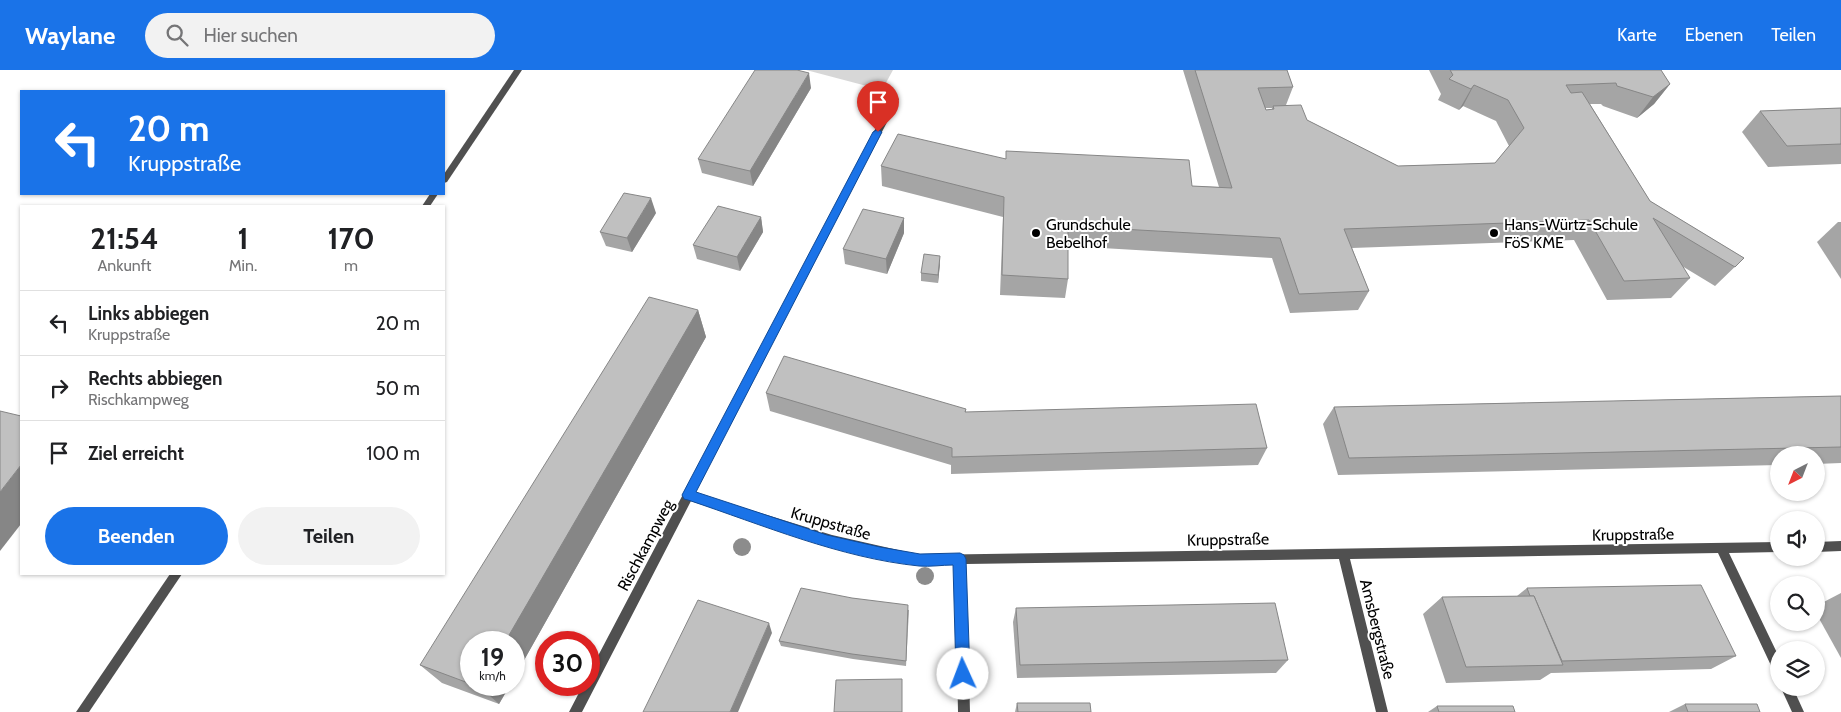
<!DOCTYPE html>
<html lang="de">
<meta charset="utf-8">
<style>
body{margin:0;font-family:Cabin,sans-serif;background:#f2f2f2;color:#202124;height:100vh;display:flex;flex-direction:column;font-size:19px;white-space:nowrap}
*{box-sizing:border-box;margin:0}
p{font-size:16px;color:#757577}
.icon{flex:none;width:28px;height:28px;fill:none;stroke:currentColor;stroke-width:2;stroke-linecap:round;stroke-linejoin:round}
.map{position:relative;flex:1;overflow:hidden}
.side{position:absolute;left:20px;top:135px;width:425px;height:370px;display:flex;flex-direction:column;background:#fff;border-radius:0px;box-shadow:0 1px 4px #0004}
.side>*{flex:none}
.guide{position:absolute;left:20px;top:20px;width:425px;height:105px;border-radius:0px;box-shadow:0 1px 4px #0004;background:#1a73e8;color:#fff;overflow:hidden}
.needle{width:32px;rotate:222deg}
.fabs{position:absolute;left:1770px;top:376px;display:grid;gap:10px}
.fabs a{display:grid;place-items:center;width:55px;height:55px;border-radius:50%;background:#fff;box-shadow:0 1px 4px #0004;font-size:25px}
.speed{position:absolute;left:460px;top:561px;display:flex;gap:10px;font-size:25px;font-weight:700;text-align:center}
.speed>*{display:grid;place-content:center;width:65px;height:65px;border-radius:50%;background:#fff;box-shadow:0 1px 4px #0004;line-height:1}
.speed small{font-size:12px;font-weight:400}
.speed .limit{border:8px solid #d22;background:#fff;color:#111}
.pin{position:absolute;display:grid;place-items:center;width:42px;height:42px;color:#fff;margin:-51px -21px;border-radius:50% 50% 50% 0;rotate:-45deg;box-shadow:0 0 5px #0007}
.pin .icon{rotate:45deg}
.me{position:absolute;width:55px;margin:-28px;rotate:358deg;stroke-linejoin:round;filter:drop-shadow(0 0 4px #0008)}
.turn{display:flex;align-items:center;gap:18px;height:105px;padding:0 25px;font-size:22px}
.turn .icon{width:65px;height:65px;stroke-width:2.5}
.turn b{display:block;font-size:35px;line-height:42px}
.eta{display:flex;justify-content:space-evenly;align-items:center;height:85px;text-align:center}
.eta b{font-size:30px;font-weight:700;line-height:35px}
.cta{display:flex;gap:10px;margin-top:auto;padding:10px 25px}
.cta a{flex:1;height:58px;border-radius:30px;background:#1a73e8;color:#fff;font-size:20px;font-weight:700;line-height:58px;text-align:center}
.cta a+a{background:#f2f2f2;color:#202124}
ul{padding:0;list-style:none}
li{display:flex;align-items:center;gap:15px;height:65px;padding:0 25px;border-top:1px solid #e0e0e0}
li div{flex:1}
li b{display:block;font-size:19px}
li em{font-style:normal}
header{display:flex;align-items:center;gap:30px;box-sizing:border-box;height:70px;padding:0 25px;background:#1a73e8;color:#fff}
header strong{font-size:24px}
nav{display:flex;gap:28px;margin-inline-start:auto;font-size:18px}
.search{width:350px;height:45px;background:#f2f2f2;display:flex;align-items:center;gap:12px;box-sizing:border-box;padding:0 18px;border-radius:28px;color:#757577;font-size:19px}
.map>svg:first-child{display:block}
</style>
<header>
<strong>Waylane</strong>
<div class="search"><svg class="icon" aria-label="search" viewBox="0 0 24 24"><circle cx="10" cy="10" r="6"/><path d="M15 15l6 6"/></svg>Hier suchen</div>
<nav><a>Karte</a><a>Ebenen</a><a>Teilen</a></nav>
</header>
<div class="map">
<svg width="1841" height="642" viewBox="0 0 1841 642">
<rect width="100%" height="100%" fill="#fff"/>
<!-- green -->
<path fill="#d7d7d7" d="M806 0H893L882 20Z"/>
<g fill="none" stroke-linecap="round" stroke-linejoin="round">
<!-- minor -->
<g fill="#505050" fill-rule="evenodd">
<path d="M514 0H522L447 112 444 113V104Z"/>
<path d="M895 26 899 29 695 423 832 465 920 485 1779 472V482L1729 483 1779 587V606L1775 604 1718 483 1350 489 1388 642H1376L1339 489 966 494 970 642H958L955 495H920L861 483 803 467 691 431 582 642H569L583 615H589V603L891 29Z"/>
<path d="M430 124H438L430 136H422Z"/>
<path d="M1841 471V481L1816 482V472Z"/>
<path d="M170 504H182L89 642H76Z"/>
<path d="M1781 618H1793L1804 642H1792Z"/>
</g>
</g>
<!-- trees -->
<g fill="#8c8c8c">
<circle cx="742" cy="477" r="9"/>
<circle cx="925" cy="506" r="9"/>
</g>
<!-- wall -->
<g fill="#a5a5a5" fill-rule="evenodd">
<path d="M1183 0H1287L1293 17 1286 35 1307 50 1398 96 1495 93 1509 76 1496 51 1463 36 1459 40 1438 30 1441 24 1429 0H1661L1670 14 1654 34 1637 48 1603 36 1601 34H1590L1650 131 1744 188 1715 216 1682 196 1690 208 1671 228 1607 230 1574 170 1352 178 1369 221 1358 240 1290 243 1272 188 1068 176V209L1065 228 1000 225 1003 147 882 116 881 96 1006 89V81L1192 116 1219 117ZM1266 38H1272V39L1266 40Z"/>
<path d="M811 18 753 116 702 103 698 89Z"/>
<path d="M1841 38V94L1768 97 1742 62 1760 41Z"/>
<path d="M656 143 632 182 606 176 600 162Z"/>
<path d="M761 147 763 162 740 201 697 189 693 175Z"/>
<path d="M904 148V163L887 204 845 194 843 179Z"/>
<path d="M1838 152H1841V209L1817 172Z"/>
<path d="M940 193 938 213 921 211V203Z"/>
<path d="M698 240 706 267 514 608V572H471V615H510L499 634 442 613 420 595Z"/>
<path d="M766 323 966 339V342L1267 378 1258 395 951 404V395L770 341Z"/>
<path d="M1841 326V393L1816 394V385H1779V395L1338 405 1323 354 1334 337Z"/>
<path d="M1527 518 1736 586 1711 599 1551 603 1540 610 1446 613 1423 544 1442 527 1517 526Z"/>
<path d="M1841 523V588L1816 543V536Z"/>
<path d="M852 528 909 540 906 596 853 589 781 576 779 571Z"/>
<path d="M1016 538 1288 590 1276 603 1017 608 1013 552Z"/>
<path d="M1017 633 1091 642H1015Z"/>
<path d="M1685 634 1760 642H1669Z"/>
<path d="M1437 636 1515 642H1428Z"/>
</g>
<!-- shaded-wall -->
<g fill="#868686">
<path d="M809 3 811 18 753 116 750 101Z"/>
<path d="M1670 14 1654 34 1637 48 1653 27Z"/>
<path d="M1474 15 1463 36 1459 40 1471 19Z"/>
<path d="M651 128 656 143 632 182 627 168Z"/>
<path d="M761 147 763 162 740 201 737 187Z"/>
<path d="M904 148V163L887 204 886 189Z"/>
<path d="M940 186V193L938 213V205Z"/>
<path d="M698 240 706 267 514 608V572H505Z"/>
<path d="M21 395V454L0 481V422Z"/>
<path d="M769 553 772 563 738 642H730Z"/>
<path d="M481 615H510L499 634 480 617Z"/>
</g>
<!-- building -->
<g fill="#c0c0c0" stroke="#868686">
<path d="M755 0H797L809 3 750 101 698 89Z"/>
<path d="M1195 0H1287L1293 17 1258 18 1266 40 1274 39 1273 36 1301 35 1307 50 1398 96 1495 93 1524 58 1508 30 1474 15 1471 19 1449 9 1453 5 1450 0H1661L1670 14 1653 27 1617 16 1616 13 1566 15 1571 23 1582 22 1650 131 1744 188 1735 197 1653 148 1690 208 1624 211 1589 150 1344 159 1369 221 1299 224 1280 168 1068 156V209L1002 205 1004 127 881 96 898 64 1006 89V81L1189 90 1192 116 1232 118Z"/>
<path d="M1841 38V74L1787 76 1760 41Z"/>
<path d="M624 123 651 128 627 168 600 162Z"/>
<path d="M718 136 761 147 737 187 693 175Z"/>
<path d="M863 139 904 148 886 189 843 179Z"/>
<path d="M924 184 940 186 938 205 921 203Z"/>
<path d="M649 227 698 240 505 572H471V614L420 595Z"/>
<path d="M784 286 966 339 965 342 1256 334 1267 378 952 387V378L766 323Z"/>
<path d="M1841 326V377L1349 388 1334 337Z"/>
<path d="M0 341 21 346V395L0 422Z"/>
<path d="M1701 515 1736 586 1562 591 1534 526H1530L1527 518Z"/>
<path d="M801 518 852 528 908 535 906 591 852 584 779 571Z"/>
<path d="M1534 526 1563 595 1466 597 1442 527Z"/>
<path d="M698 530 769 553 730 642H643Z"/>
<path d="M1275 533 1288 590 1020 595 1016 538Z"/>
<path d="M902 609V642H834L836 610Z"/>
<path d="M1017 633H1090L1091 642H1018Z"/>
<path d="M1685 634H1757L1760 642H1688Z"/>
<path d="M1437 636H1513L1515 642H1439Z"/>
</g>
<!-- route -->
<path fill="#1a73e8" stroke="#114b97" d="M878 59 882 62 696 422 827 465 880 477 920 484 960 483 964 485 966 489 970 604 968 608 963 610 958 608 956 604 953 495C942 495 930 497 919 496 840 488 763 455 688 430L684 429 682 425 873 62Z"/>
<!-- markers -->
<g fill="#000" stroke="#fff" stroke-width="2">
<circle cx="1036" cy="163" r="5"/>
<circle cx="1494" cy="163" r="5"/>
</g>
<g text-anchor="middle" stroke-width="4" stroke-linejoin="round" paint-order="stroke">
<!-- poi labels -->
<g font-size="16" fill="#000" stroke="#fff" text-anchor="start">
<text x="1046" y="160">Grundschule<tspan x="1046" dy="18">Bebelhof</tspan></text>
<text x="1504" y="160">Hans-Würtz-Schule<tspan x="1504" dy="18">FöS KME</tspan></text>
</g>
<!-- street labels -->
<g font-size="16" fill="#000" stroke="#fff">
<text transform="translate(831 453) rotate(16)" y="6">Kruppstraße</text>
<text transform="translate(1633 464) rotate(-1)" y="6">Kruppstraße</text>
<text transform="translate(1228 469) rotate(-1)" y="6">Kruppstraße</text>
<text transform="translate(645 475) rotate(-62)" y="6">Rischkampweg</text>
<text transform="translate(1378 559) rotate(76)" y="6">Amsbergstraße</text>
</g>
</g>
</svg>
<div class="fabs">
<a><svg class="needle" viewBox="-14 -14 28 28"><path d="M0-13l5 13h-10z" fill="#e53935"/><path d="M0 13l5-13h-10z" fill="#757577"/></svg></a>
<a><svg class="icon" aria-label="sound" viewBox="0 0 24 24"><path d="M4 9h4l5-4v14l-5-4H4zM17 9q2 3 0 6"/></svg></a>
<a><svg class="icon" aria-label="search" viewBox="0 0 24 24"><circle cx="10" cy="10" r="6"/><path d="M15 15l6 6"/></svg></a>
<a><svg class="icon" aria-label="layers" viewBox="0 0 24 24"><path d="M12 4l9 5-9 5-9-5zM3 14l9 5 9-5"/></svg></a>
</div>
<div class="speed"><div>19<small>km/h</small></div><div class="limit">30</div></div>
<div class="pin" style="left:878px;top:62px;background:#d93025"><svg class="icon" aria-label="arrive" viewBox="0 0 24 24"><path d="M6 21V4h12l-3 4 3 4H6"/></svg></div>
<svg class="me" style="left:963px;top:604px" viewBox="-20 -20 40 40"><circle r="19" fill="#fff"/><path d="M0-13L10 11 0 6-10 11z" fill="#1a73e8"/></svg>
<div class="guide">
<div class="turn"><svg class="icon" aria-label="left" viewBox="0 0 24 24"><path d="M17 20v-9H6M10 6l-5 5 5 5"/></svg><div><b>20 m</b>Kruppstraße</div></div>
</div>
<section class="side">
<div class="eta">
<div><b>21:54</b><p>Ankunft</p></div>
<div><b>1</b><p>Min.</p></div>
<div><b>170</b><p>m</p></div>
</div>
<ul>
<li><svg class="icon" aria-label="left" viewBox="0 0 24 24"><path d="M17 20v-9H6M10 6l-5 5 5 5"/></svg><div><b>Links abbiegen</b><p>Kruppstraße</p></div><em>20 m</em></li>
<li><svg class="icon" aria-label="right" viewBox="0 0 24 24"><path d="M7 20v-9h11M14 6l5 5-5 5"/></svg><div><b>Rechts abbiegen</b><p>Rischkampweg</p></div><em>50 m</em></li>
<li><svg class="icon" aria-label="arrive" viewBox="0 0 24 24"><path d="M6 21V4h12l-3 4 3 4H6"/></svg><div><b>Ziel erreicht</b></div><em>100 m</em></li>
</ul>
<div class="cta"><a>Beenden</a><a>Teilen</a></div>
</section>
</div>
